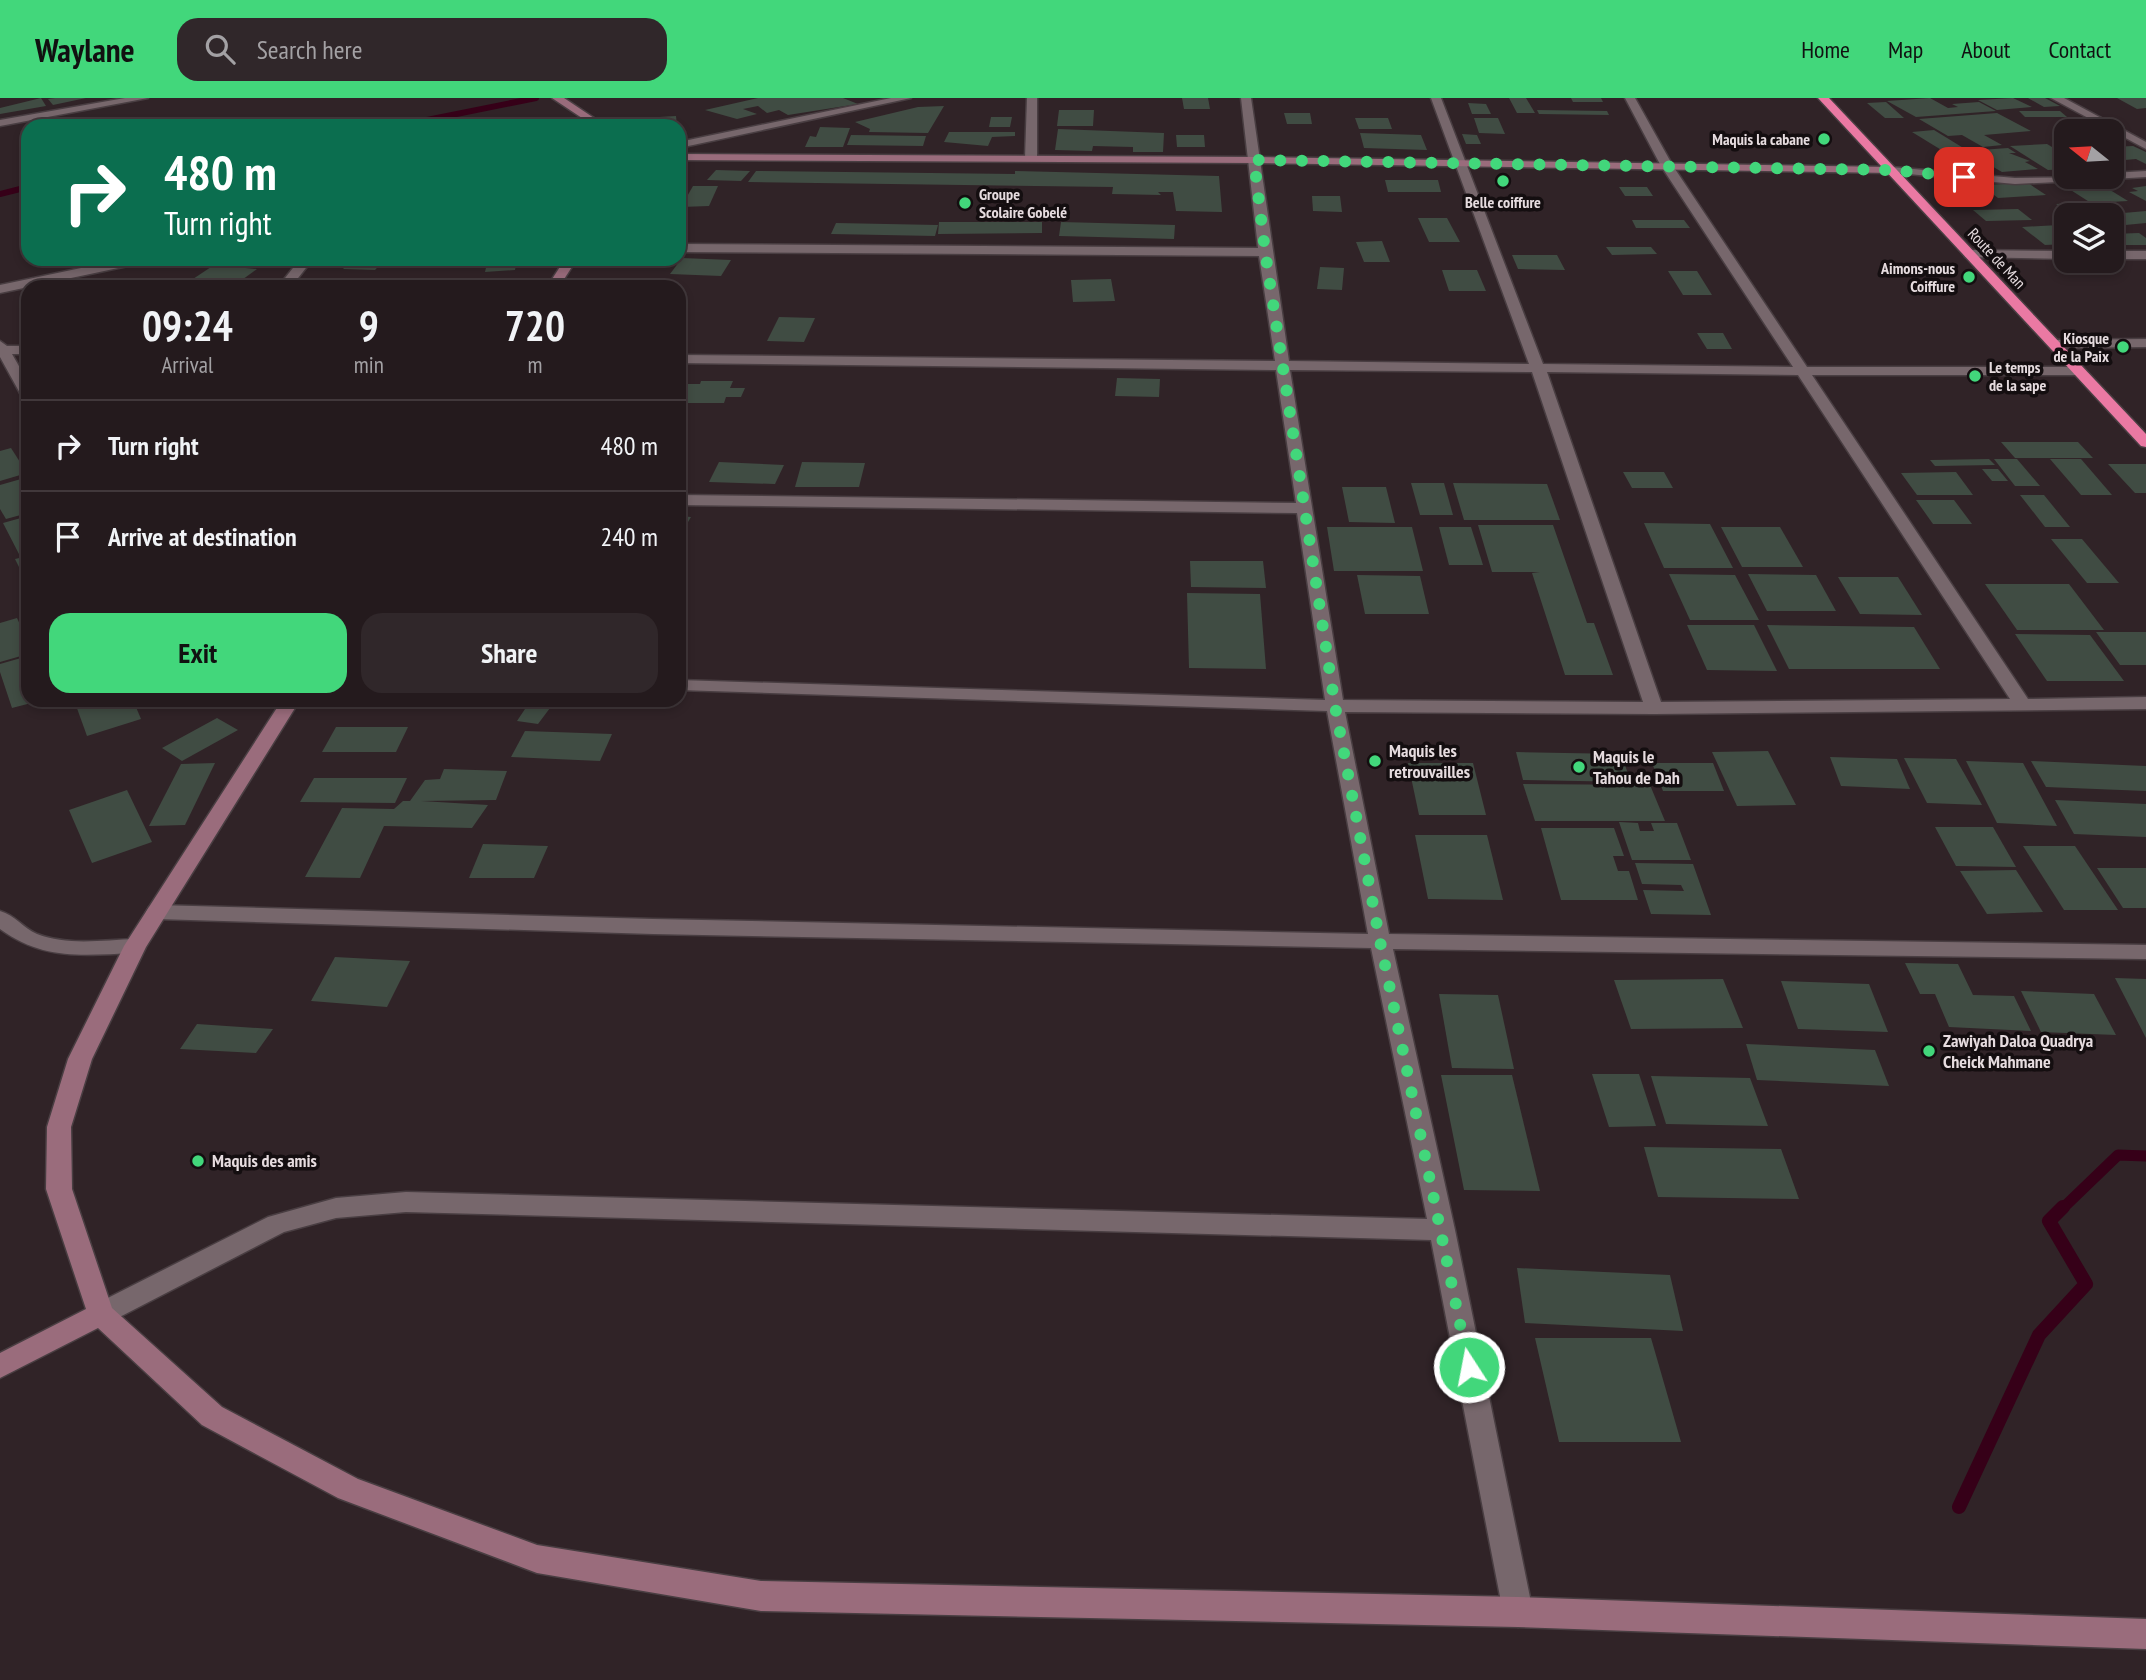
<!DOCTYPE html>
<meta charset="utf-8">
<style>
body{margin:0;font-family:"PT Sans Narrow",sans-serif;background:#30272a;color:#f1f3f6;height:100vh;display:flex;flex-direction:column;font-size:26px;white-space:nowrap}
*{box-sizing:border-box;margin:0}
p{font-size:23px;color:#a3a1a4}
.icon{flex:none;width:38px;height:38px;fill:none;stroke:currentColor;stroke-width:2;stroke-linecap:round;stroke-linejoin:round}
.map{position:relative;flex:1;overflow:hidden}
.details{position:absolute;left:21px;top:182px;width:665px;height:427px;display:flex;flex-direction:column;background:#241a1d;border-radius:21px;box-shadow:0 4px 10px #0003,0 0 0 2px #41383b}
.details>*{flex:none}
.hud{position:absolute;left:21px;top:21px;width:665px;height:147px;border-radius:21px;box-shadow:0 4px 10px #0003,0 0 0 2px #41383b;background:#0b6e4f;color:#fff;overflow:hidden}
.needle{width:46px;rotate:288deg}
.fabs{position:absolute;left:2054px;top:21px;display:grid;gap:14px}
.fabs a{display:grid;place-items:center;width:70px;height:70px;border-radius:14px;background:#241a1d;box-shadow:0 4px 10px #0003,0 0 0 2px #41383b;font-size:35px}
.pin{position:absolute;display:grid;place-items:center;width:60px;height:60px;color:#fff;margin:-30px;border-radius:14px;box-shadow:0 4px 10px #0006}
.me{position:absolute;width:77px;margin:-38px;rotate:349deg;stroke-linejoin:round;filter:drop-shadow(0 0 5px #0008)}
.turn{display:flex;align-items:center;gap:24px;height:147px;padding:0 28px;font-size:32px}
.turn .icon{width:91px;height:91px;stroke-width:2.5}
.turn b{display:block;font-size:49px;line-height:60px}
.eta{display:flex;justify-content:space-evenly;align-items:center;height:119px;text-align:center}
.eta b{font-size:42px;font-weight:800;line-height:49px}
.primary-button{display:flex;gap:14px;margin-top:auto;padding:14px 28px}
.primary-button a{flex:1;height:80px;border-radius:21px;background:#42d77b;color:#111;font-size:28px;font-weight:800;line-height:80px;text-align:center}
.primary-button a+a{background:#30272a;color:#f1f3f6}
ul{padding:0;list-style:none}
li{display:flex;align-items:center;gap:21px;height:91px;padding:0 28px;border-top:2px solid #41383b}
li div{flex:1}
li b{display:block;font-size:26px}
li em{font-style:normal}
header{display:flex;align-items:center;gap:42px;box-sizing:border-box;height:98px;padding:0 35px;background:#42d77b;color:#111}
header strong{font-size:33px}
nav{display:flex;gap:38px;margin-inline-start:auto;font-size:24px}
.search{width:490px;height:63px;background:#30272a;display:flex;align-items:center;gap:18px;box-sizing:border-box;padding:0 24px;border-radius:21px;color:#a3a1a4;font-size:26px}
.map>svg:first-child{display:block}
</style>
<header>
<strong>Waylane</strong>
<div class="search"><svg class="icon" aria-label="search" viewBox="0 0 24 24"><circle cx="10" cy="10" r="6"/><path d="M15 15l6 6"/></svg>Search here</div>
<nav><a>Home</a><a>Map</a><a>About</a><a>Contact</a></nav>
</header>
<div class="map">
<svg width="2146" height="1582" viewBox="0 0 2146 1582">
<rect width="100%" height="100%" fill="#302327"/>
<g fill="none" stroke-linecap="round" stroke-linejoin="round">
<!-- stream-far2 -->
<g stroke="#360018" stroke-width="6">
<path d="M397 28 536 0"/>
<path d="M0 96 28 89"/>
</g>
<!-- stream-far1 -->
<path stroke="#360018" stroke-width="11" d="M2062 1111 2118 1057 2146 1058"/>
<!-- stream -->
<path stroke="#360018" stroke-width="14" d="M1959 1409 2039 1237 2086 1186 2049 1123 2063 1109"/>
</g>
<!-- building -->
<g fill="#404c43">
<path d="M41 0 46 8 0 16V10Z"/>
<path d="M86 0 53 7 48 1 55 0Z"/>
<path d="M758 0H843L858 6 788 17 779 12 767 15 758 8 743 11 757 16 737 21 705 12Z"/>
<path d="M1182 0H1208L1210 11H1184Z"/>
<path d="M1509 0H1526L1535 15H1517Z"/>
<path d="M1571 0H1601L1603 4H1573Z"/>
<path d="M1930 0 1948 10 1958 9 1952 6 1979 4 1996 13 1916 19 1887 3Z"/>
<path d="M2013 0 2032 9 1997 12 1978 2Z"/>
<path d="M2028 0H2045L2060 8 2044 9Z"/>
<path d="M2117 0H2146V10L2137 11Z"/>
<path d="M1886 4 1904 20H1885L1867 5Z"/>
<path d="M1468 5 1486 6 1491 16H1472Z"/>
<path d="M944 8 928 35 869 34 870 31 855 24 918 9Z"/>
<path d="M1059 12H1094L1093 28H1057Z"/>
<path d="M1537 12 1607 13 1609 17 1539 16Z"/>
<path d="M2019 13H2060L2067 19H2025Z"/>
<path d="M1284 15H1310L1312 26H1287Z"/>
<path d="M1997 15 2031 33 1984 37 2002 47 1983 49 1962 37 1948 38 1919 21Z"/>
<path d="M676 18 677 28H658L659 19Z"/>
<path d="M991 19H1012L1010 29H989Z"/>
<path d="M1355 20H1388L1392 31H1359Z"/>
<path d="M1474 20H1498L1505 36 1479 35Z"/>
<path d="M820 29 850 30 843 49H805L810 38 816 39Z"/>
<path d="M1058 31 1164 35 1163 54H1133V49L1093 48 1092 53 1055 52Z"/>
<path d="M1934 32 1965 51 1943 53 1912 34Z"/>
<path d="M949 34H1015V38L992 39 988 48 944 44Z"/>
<path d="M1360 35 1421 37 1427 52 1364 50Z"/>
<path d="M1462 36 1477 37 1481 46H1466Z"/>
<path d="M851 37 926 38 923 48 847 47Z"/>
<path d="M1176 37H1204L1205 49H1177Z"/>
<path d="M2047 46 2067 58V71L2048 72 2010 48Z"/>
<path d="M2133 48 2146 54V66L2136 61 2125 62 2112 55V49Z"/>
<path d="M2008 50 2016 55H2009L2030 63 2025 64 2038 71 2002 74 1971 56 1985 55 1980 52Z"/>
<path d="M716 72 750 73 741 83 707 82Z"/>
<path d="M756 73 1015 76V73L1219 78 1222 114 1176 113 1173 94H1158L1161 97 1112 96 1113 89 748 84Z"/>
<path d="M1385 82H1438L1441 94H1388Z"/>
<path d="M2028 85 2046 97 1998 100 1981 87Z"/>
<path d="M1942 86H1962L1983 107H1963Z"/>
<path d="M2102 87 2128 103 2091 105 2066 89Z"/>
<path d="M693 88H718L709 108 681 109Z"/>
<path d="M2146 88V103L2129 94 2138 93 2132 90Z"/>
<path d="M1619 89H1647L1653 98H1625Z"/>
<path d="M1312 98H1340L1342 114 1313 113Z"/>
<path d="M2075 105 2097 117H2075L2056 106Z"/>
<path d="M2018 111 2032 122 1986 123 1973 112Z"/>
<path d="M2146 113V125L2115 128 2123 132 2112 133V116Z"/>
<path d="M1418 120H1447L1460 144H1429Z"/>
<path d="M1632 122H1684L1690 130H1636Z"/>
<path d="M939 124H1042V135L938 136Z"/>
<path d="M1061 124 1175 127 1174 141 1059 138Z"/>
<path d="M836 125 938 127 935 138 831 136Z"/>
<path d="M2059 127 2067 133V146L2045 147 2022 129Z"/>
<path d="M2139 135 2146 140V147H2118L2112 143V136Z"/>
<path d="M1382 143 1390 164H1364L1356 144Z"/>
<path d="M1606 149H1651L1657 156 1612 157Z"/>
<path d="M1512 157H1557L1565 172 1518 171Z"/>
<path d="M682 160 731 162 721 178 670 176Z"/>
<path d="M353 161H385L375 172 343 171Z"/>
<path d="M488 161H517L515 172 485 174Z"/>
<path d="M214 167 257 171 232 189H181Z"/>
<path d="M1320 169 1344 170 1342 192 1317 191Z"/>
<path d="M1442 172H1477L1486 193H1449Z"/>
<path d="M1668 173H1697L1712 197H1683Z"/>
<path d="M1111 181 1115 203 1073 204 1071 182Z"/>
<path d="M779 219 815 220 804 244 767 243Z"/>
<path d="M1697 235H1723L1732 251H1707Z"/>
<path d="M1117 280 1160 281 1159 299 1115 298Z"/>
<path d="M701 283H733L730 290H745L741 299H726L724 305H679L685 286H700Z"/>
<path d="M2001 344H2078L2093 360H2015Z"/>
<path d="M11 350 27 375 0 383V353Z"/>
<path d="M1989 361 1995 367 1935 368 1930 362Z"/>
<path d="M1994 361H2017L2040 388H2015Z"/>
<path d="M2050 361H2081L2112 397H2081Z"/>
<path d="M719 364 784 367 775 386 709 384Z"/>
<path d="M802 364 865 365 859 389H795Z"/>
<path d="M2108 366H2146V395H2135Z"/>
<path d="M1982 371H1998L2008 383H1992Z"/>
<path d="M1623 374H1664L1673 390H1632Z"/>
<path d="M1956 374 1973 397H1917L1901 375Z"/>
<path d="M28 379V415L6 421 0 411V387Z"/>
<path d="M1411 385H1444L1453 417H1420Z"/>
<path d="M1453 385 1547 386 1560 422H1464Z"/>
<path d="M1342 389H1386L1395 425 1349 424Z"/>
<path d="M2020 397H2044L2070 429H2045Z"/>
<path d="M1916 402H1954L1972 426H1933Z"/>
<path d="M28 418V456L20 458 3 425Z"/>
<path d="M679 418 691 419 679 439Z"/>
<path d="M1644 425 1710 426 1733 470H1664Z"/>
<path d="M1478 427H1553L1587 525H1594L1613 577H1565L1532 475 1540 474H1492Z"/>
<path d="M1327 429H1412L1423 473H1334Z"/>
<path d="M1439 429H1471L1483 467H1449Z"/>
<path d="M1721 429H1780L1803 469H1742Z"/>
<path d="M2051 441H2082L2119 485H2087Z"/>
<path d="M28 458V487L15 461Z"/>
<path d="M1190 463H1263L1266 490 1191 489Z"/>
<path d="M1669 476 1735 477 1759 522H1690Z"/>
<path d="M1748 476 1816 477 1836 513H1767Z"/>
<path d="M1357 477 1420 478 1429 516H1365Z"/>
<path d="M1838 479H1898L1922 517 1860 516Z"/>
<path d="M1985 486H2069L2104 532H2017Z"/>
<path d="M1187 495 1260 496 1266 571 1189 570Z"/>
<path d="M17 520 28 544V556L0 564V525Z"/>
<path d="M1687 527H1754L1777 573 1707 572Z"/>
<path d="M1767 527 1914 529 1940 571H1789Z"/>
<path d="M2096 534H2146V567H2120Z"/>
<path d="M2015 536 2090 537 2124 583H2047Z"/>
<path d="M28 558V602L39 603 12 610 0 574V566Z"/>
<path d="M74 602H133L141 621 87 638Z"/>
<path d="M527 608 550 610 538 626 517 623Z"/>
<path d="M217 620 238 632 182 663 162 650Z"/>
<path d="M336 629H408L396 654H322Z"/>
<path d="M525 633 612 636 600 663 511 659Z"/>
<path d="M1768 653 1796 707 1737 708 1712 654Z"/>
<path d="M1516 654 1621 656 1631 684 1523 682Z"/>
<path d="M1830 659 1897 661 1910 691 1841 688Z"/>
<path d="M1904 660 1956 661 1982 707 1927 705Z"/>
<path d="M1966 663 2023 665 2057 728 1997 725Z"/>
<path d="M2031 663 2146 668V693L2046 689Z"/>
<path d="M215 665 185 727 149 728 181 666Z"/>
<path d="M1408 665H1473L1486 717H1419Z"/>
<path d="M1652 665H1713L1724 693H1663Z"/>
<path d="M444 671 507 673 496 702 421 703 488 707 472 730 384 728 360 780 305 779 342 710 394 711 403 703H410L425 682 440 681Z"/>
<path d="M314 680H407L395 705 300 704Z"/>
<path d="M1523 686 1650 687 1665 723H1535Z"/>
<path d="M127 692 152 744 92 765 69 712Z"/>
<path d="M2055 702 2146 706V739L2074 736Z"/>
<path d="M1619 724 1638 725 1640 733H1654L1651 725H1677L1691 762H1632Z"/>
<path d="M1935 729H1993L2016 769 1956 768Z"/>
<path d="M1541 730H1614L1624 758H1613L1618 773H1629L1638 802H1561Z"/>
<path d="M1415 737H1487L1503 802 1428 801Z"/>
<path d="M483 746 548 748 534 780H469Z"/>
<path d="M2023 748H2075L2118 812H2064Z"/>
<path d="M1635 765 1693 766 1711 817 1651 816 1643 792 1684 793 1681 787 1642 786Z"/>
<path d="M2097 770H2146V810H2123Z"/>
<path d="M2016 772 2043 814 1987 816 1960 773Z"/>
<path d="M335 859 410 863 387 909 311 903Z"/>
<path d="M1905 865 1958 866 1973 897 2014 898 2031 933 1949 929 1935 896H1920Z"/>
<path d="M2115 880 2146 881V940Z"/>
<path d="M1723 881 1743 930 1631 931 1614 882Z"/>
<path d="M1781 883 1869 886 1888 934 1798 931Z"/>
<path d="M2021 893 2094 896 2116 937 2041 934Z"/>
<path d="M1439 896 1498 897 1514 971 1452 970Z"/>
<path d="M197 926 273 931 256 955 180 951Z"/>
<path d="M1746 946 1875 952 1889 988 1757 982Z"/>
<path d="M1592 976H1639L1656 1028 1609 1029Z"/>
<path d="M1441 977H1512L1540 1093 1464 1092Z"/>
<path d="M1651 978 1750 980 1768 1028 1666 1026Z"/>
<path d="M1644 1049 1781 1051 1799 1101 1658 1099Z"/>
<path d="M1517 1170 1670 1177 1683 1233 1525 1225Z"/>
<path d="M1535 1240H1651L1681 1344H1559Z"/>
</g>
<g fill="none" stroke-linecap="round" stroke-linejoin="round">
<defs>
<g id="street">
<path d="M125 0H148L0 28V22Z"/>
<path d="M891 0H911L679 50V44Z"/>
<path d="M1027 0H1037V60L1031 63 1025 60Z"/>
<path d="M1241 0H1251L1289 263 1529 266 1431 0H1441L1543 266 1793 269 1661 68 1625 0H1635L1673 68 1807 269H2079L2086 273 2079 277H1812L2028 601 2146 599V611L1654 616 1345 614 1389 836 2146 847V861H2143L1393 851 1455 1132 1533 1514 1529 1524 1518 1529 1507 1524 1503 1514 1431 1142 406 1114 336 1120 284 1134 110 1224 101 1227 92 1224 88 1216 92 1208 268 1119 336 1100 406 1094 1427 1121 1371 850 653 836 157 821 149 819 146 814 149 809 157 807 653 821 1368 836 1327 613 679 592V582L1325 602 1297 415 679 407V397L1296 405 1276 272 679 265V257L1275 263 1259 158 679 154V146L1258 150ZM1290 272 1532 274 1643 604 1343 602ZM1547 274 1798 277 2010 601 1661 604Z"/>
<path d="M2051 0H2064L2146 44V51Z"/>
<path d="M1891 69 2015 80 2106 79 2100 82 2015 86 1887 74 1885 72Z"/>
<path d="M2146 73V79L2112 81 2107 79H2112V75Z"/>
<path d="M1969 152 2067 153V161L1965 159V153Z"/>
<rect x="2112" y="153" width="34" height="8"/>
<path d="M124 161H148L142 165 0 195V187Z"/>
<path d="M300 161H313L291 189H278Z"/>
<path d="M2146 241V249L2054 250 2047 246 2054 242Z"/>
<path d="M0 243 7 248H28V256H12L28 284V301L21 297 0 259Z"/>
<path d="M0 813C15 817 23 830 37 836 67 848 104 842 135 841L143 843 146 848 143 853 135 855C83 857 44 863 0 831Z"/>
</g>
<g id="secondary">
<path d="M552 0H564L606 28H594Z"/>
<path d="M679 56 1254 59 1891 69 1897 72 1891 75 1254 65 679 62Z"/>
<path d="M565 161H577L559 189H547Z"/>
<path d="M282 602H300L146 849 92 961 71 1029 72 1091 112 1210 222 1309 358 1381 537 1447 761 1483 1518 1499 2146 1521V1551L1518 1529 761 1513 537 1475 338 1400 202 1327 98 1230 0 1280V1255L86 1211 46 1091 47 1029 68 961 124 848Z"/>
</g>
<path id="highway" d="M1818 0H1829L2146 336V349L2141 348Z"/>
</defs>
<!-- street casing -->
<use href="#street" stroke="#493e42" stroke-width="3"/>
<!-- secondary casing -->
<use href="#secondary" stroke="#493e42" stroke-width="3"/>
<!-- highway casing -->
<use href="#highway" stroke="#493e42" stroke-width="3"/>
<!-- street -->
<use href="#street" fill="#77676c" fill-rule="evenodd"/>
<!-- secondary -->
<use href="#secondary" fill="#9a6c7c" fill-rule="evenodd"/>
<!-- highway -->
<use href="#highway" fill="#ea79a3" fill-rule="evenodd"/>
</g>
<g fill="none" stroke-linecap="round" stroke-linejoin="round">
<!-- route -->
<path stroke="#42d77b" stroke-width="12" stroke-dasharray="0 21.6" d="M1469 1269 1380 843 1335 608 1265 153 1254 62 1891 72 1964 79"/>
</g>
<!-- markers -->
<g fill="#42d77b" stroke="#140e10" stroke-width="2.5">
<circle cx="1824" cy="41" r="7"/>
<circle cx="1503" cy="83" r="7"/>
<circle cx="965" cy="105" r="7"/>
<circle cx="1969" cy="179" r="7"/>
<circle cx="2123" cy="249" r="7"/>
<circle cx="1975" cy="278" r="7"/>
<circle cx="1375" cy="663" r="7"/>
<circle cx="1579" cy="669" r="7"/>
<circle cx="1929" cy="953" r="7"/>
<circle cx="198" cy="1063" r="7"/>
</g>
<g text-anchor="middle" stroke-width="7" stroke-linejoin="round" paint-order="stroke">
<!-- far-poi labels -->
<g font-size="16" font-weight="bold" fill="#e6dcdf" stroke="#140e10" text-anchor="end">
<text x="1810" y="47">Maquis la cabane</text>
<text x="979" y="102" text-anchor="start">Groupe<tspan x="979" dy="18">Scolaire Gobelé</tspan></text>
<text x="1503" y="110" text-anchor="middle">Belle coiffure</text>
<text x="1955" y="176">Aimons-nous<tspan x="1955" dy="18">Coiffure</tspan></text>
<text x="2109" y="246">Kiosque<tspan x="2109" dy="18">de la Paix</tspan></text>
<text x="1989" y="275" text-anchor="start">Le temps<tspan x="1989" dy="18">de la sape</tspan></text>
</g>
<!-- far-street labels -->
<g font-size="16" fill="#e6dcdf" stroke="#140e10">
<text transform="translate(1997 160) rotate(47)" y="6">Route de Man</text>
</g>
<!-- poi labels -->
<g font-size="18" font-weight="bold" fill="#e6dcdf" stroke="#140e10" text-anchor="start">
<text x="1389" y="659">Maquis les<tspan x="1389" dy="21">retrouvailles</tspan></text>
<text x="1593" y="665">Maquis le<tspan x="1593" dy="21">Tahou de Dah</tspan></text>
<text x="1943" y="949">Zawiyah Daloa Quadrya<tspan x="1943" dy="21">Cheick Mahmane</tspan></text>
<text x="212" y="1069">Maquis des amis</text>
</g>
</g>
</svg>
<div class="fabs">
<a><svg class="needle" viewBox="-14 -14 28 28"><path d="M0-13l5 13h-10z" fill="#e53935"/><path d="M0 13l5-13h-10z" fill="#a3a1a4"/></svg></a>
<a><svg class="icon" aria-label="layers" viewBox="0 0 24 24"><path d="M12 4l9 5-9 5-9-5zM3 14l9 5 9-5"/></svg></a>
</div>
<div class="pin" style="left:1964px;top:79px;background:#d93025"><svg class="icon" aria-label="arrive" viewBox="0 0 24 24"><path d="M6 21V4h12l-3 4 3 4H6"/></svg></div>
<svg class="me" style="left:1469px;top:1269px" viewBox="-20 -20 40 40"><circle r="17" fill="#42d77b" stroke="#fff" stroke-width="3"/><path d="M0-11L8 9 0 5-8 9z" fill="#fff"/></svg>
<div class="hud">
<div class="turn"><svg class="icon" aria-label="right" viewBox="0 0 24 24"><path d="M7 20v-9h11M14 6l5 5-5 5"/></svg><div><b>480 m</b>Turn right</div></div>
</div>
<section class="details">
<div class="eta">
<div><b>09:24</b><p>Arrival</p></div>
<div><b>9</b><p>min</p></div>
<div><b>720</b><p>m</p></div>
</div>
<ul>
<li><svg class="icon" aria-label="right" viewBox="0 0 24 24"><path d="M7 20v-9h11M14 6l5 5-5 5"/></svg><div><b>Turn right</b></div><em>480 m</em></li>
<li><svg class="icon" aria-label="arrive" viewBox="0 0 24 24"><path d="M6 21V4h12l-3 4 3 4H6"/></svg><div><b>Arrive at destination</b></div><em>240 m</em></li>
</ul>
<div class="primary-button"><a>Exit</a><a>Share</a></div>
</section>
</div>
